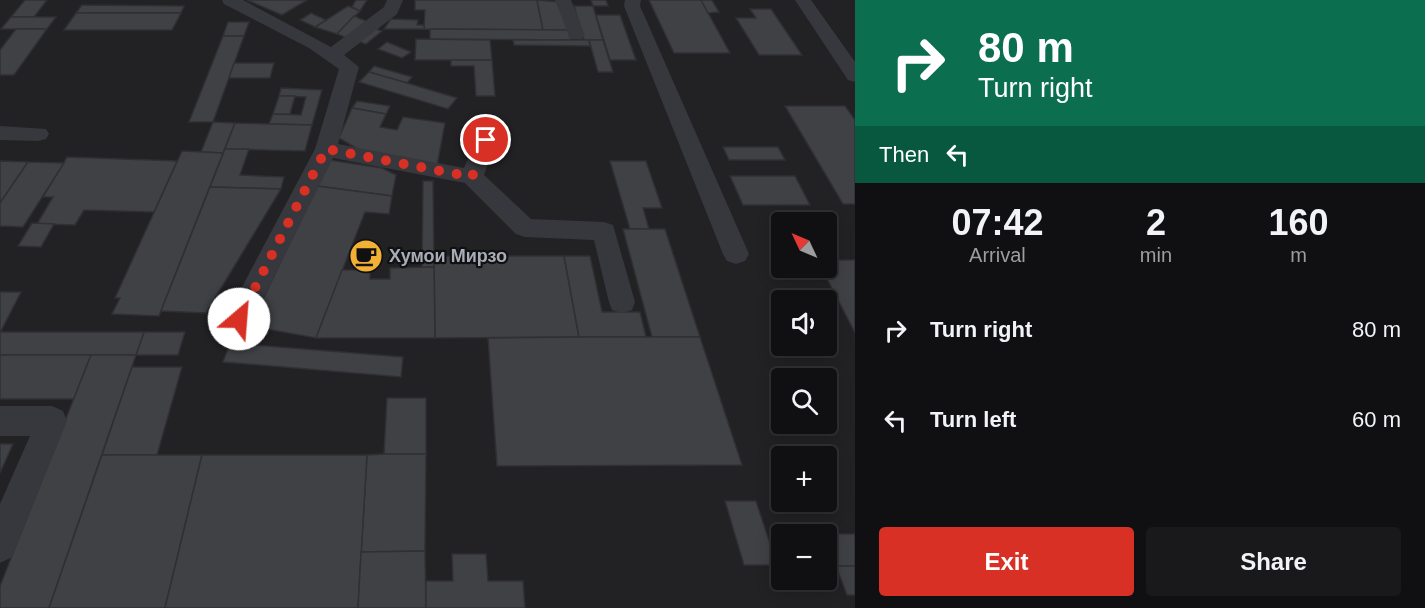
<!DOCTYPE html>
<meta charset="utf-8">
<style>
body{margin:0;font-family:Helvetica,sans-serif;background:#19191b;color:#f1f3f6;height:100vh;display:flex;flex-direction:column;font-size:22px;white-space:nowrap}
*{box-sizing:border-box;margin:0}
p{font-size:20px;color:#9c9d9f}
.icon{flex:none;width:33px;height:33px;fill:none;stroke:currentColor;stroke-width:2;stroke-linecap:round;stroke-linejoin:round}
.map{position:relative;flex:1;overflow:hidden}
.drawer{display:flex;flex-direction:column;background:#101012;width:570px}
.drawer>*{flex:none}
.hud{background:#0b6e4f;color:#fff;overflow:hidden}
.needle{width:39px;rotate:314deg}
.buttons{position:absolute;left:771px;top:212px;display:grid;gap:12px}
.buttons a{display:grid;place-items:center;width:66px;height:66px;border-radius:6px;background:#101012;box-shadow:0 3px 15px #0003,0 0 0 2px #303032;font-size:30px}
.pin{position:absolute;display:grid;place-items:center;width:51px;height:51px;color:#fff;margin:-26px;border:3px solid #fff;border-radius:50%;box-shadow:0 2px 6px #0007}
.me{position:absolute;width:66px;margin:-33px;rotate:27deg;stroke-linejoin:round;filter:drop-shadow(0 0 4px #0008)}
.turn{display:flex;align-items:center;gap:21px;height:126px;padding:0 24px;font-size:27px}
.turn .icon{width:78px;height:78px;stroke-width:2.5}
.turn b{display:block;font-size:42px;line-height:51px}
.then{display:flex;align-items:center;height:57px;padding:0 24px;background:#0003;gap:12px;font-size:22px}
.eta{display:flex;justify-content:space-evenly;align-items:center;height:102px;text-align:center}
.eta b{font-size:36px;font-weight:600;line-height:42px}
.primary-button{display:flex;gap:12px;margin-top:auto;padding:12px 24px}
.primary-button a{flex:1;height:69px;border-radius:6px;background:#d93025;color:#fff;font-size:24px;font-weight:600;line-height:69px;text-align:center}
.primary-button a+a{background:#19191b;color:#f1f3f6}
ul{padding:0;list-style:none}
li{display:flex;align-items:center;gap:18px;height:90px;padding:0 24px}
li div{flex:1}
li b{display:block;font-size:22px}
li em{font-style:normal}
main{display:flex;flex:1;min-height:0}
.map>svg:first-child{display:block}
</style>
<main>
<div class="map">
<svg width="855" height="608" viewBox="0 0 855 608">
<rect width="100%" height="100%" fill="#161618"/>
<!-- built -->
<path fill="#222225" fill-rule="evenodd" d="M0 0H855V608H0ZM782 222H826V267H782ZM782 300H826V345H782ZM782 378H826V423H782ZM782 456H826V501H782ZM782 534H826V579H782Z"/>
<!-- building -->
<g fill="#404145" stroke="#303034" stroke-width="1.5">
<path d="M25 0H47L34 17H11Z"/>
<path d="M247 0H307L282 15Z"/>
<path d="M356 0H367L360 11 352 7Z"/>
<path d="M415 0H537L543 30 424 29 425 10H415Z"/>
<path d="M537 0 561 2 568 30H543Z"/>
<path d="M591 0H606L608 6H593Z"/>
<path d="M649 0H701L730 53H674Z"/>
<path d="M701 0H712L719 12 708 13Z"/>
<path d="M82 5 184 6 181 13H76Z"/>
<path d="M348 6 360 11 337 34 315 27Z"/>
<path d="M574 6H593L603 40H584Z"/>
<path d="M750 9H771L802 55H759L736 18H756Z"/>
<path d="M76 13H181L172 30H64Z"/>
<path d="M311 13 326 20 315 27 300 20Z"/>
<path d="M596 15H620L636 60H610Z"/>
<path d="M354 16 368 22 347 38 337 34Z"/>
<path d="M11 17H56L47 29H1Z"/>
<path d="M391 19 418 20 417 25H424V29H384Z"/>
<path d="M228 22H249L244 36H223Z"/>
<path d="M373 28 382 31 366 44 357 41Z"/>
<path d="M16 29H47L14 75H0V50Z"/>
<path d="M430 29 568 30 571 40 430 39Z"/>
<path d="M223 36H244L213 122H189Z"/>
<path d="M416 39 490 40 492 60H415Z"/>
<path d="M513 40H589L590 46 514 45Z"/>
<path d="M589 40H603L613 72H598Z"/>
<path d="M387 42 411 52 402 58 378 49Z"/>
<path d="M451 60H492L495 96H476L474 66H451Z"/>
<path d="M234 63H274L270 78H229Z"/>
<path d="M374 66 412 77 407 83 369 72Z"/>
<path d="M369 72 407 83 457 98 448 109 359 82Z"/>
<path d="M281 88 322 90 312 125 269 124 273 114 301 115 306 97 279 96Z"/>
<path d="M279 96H295L290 114H273Z"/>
<path d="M357 101 390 106 386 114 352 108Z"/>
<path d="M785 106H845L855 120V204H843Z"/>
<path d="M352 108 386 114 380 127 397 130 403 117 445 123 437 166 363 152 339 138Z"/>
<path d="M213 122 235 123 223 153 201 152Z"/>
<path d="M235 123 269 124 312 125 305 151 225 149Z"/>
<path d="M723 147H778L785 160H729Z"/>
<path d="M225 149H249L240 175 284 177 281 189 210 187Z"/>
<path d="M182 151 223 153 159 316 112 314 120 298H115Z"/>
<path d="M67 157 177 161 154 212 84 210 75 225 37 224 53 197H43Z"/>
<path d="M329 160 382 168 396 175 392 196 317 186Z"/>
<path d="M0 161 28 162 0 203Z"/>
<path d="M610 161H646L662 208H643L649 229H630Z"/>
<path d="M28 162 64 163 23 227 0 226V203Z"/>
<path d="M730 176H795L810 205H743Z"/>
<path d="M423 181H433L434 267 422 268Z"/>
<path d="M317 186 392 196 389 214 365 212 316 338 250 326Z"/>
<path d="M210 187 281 189 206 313 161 311Z"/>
<path d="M32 223 54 224 41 247 18 246Z"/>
<path d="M623 229H665L700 337H652Z"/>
<path d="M434 256H564L579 337 435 338Z"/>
<path d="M564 256H590L602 312H640L646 337H579Z"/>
<path d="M826 260H855V333L821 267H826Z"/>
<path d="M434 267 435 338H316L342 270H370V279H390V268Z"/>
<path d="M0 292H21L0 333Z"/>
<path d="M144 332H185L178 355H136Z"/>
<path d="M144 332 136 355H0V332Z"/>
<path d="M579 337H700L742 465 497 466 488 338Z"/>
<path d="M230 343 403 357 401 377 223 362Z"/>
<path d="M0 355H91L74 399H0Z"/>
<path d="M91 355H136L49 608H0V586Z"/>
<path d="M132 367H182L157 455H102Z"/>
<path d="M387 398H426V454H384Z"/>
<path d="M0 444H13L0 473Z"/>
<path d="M384 454H426L425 551 361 552 367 455Z"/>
<path d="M102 455H202L165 608H49Z"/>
<path d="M202 455H367L358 608H165Z"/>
<path d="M725 501H756L777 565H744Z"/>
<path d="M824 534H855V566H836L826 541V534Z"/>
<path d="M425 551 426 608H358L361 552Z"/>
<path d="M452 554H486L488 581H523L525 608H426V581H453Z"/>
<path d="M836 566H855V595H847Z"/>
</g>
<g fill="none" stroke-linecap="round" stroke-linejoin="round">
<!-- minor -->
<g fill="#37383d" fill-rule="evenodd">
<path d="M222 0H243L331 47 384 7 387 0H403L397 14 344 55 359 67 338 144 464 168 478 135 486 133 494 135 497 140 484 175 531 219 604 222 613 225 635 302 632 310 622 313 612 310 609 302 594 240 525 237 516 234 465 183 333 158 249 327 239 330 229 327 225 319 315 149 339 69 309 48 224 4Z"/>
<path d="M555 0H571L585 35 582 39H570Z"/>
<path d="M625 0H641L640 6 749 254 745 261 736 264 727 261 723 254 624 6Z"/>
<path d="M795 0H811L855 62V82L848 80Z"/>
<path d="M0 126 46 129 49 134 46 139 38 141 0 140Z"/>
<path d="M0 406H52L63 411 67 421 12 557 0 563V504L30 436H0Z"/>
</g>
</g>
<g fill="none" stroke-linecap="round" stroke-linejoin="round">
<!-- route -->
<path stroke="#d93025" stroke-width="10" stroke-dasharray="0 18" d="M239 319 326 149 472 177 486 140"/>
</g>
<!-- icons -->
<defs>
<symbol id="cafe-disc" viewBox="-11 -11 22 22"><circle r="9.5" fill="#f2b134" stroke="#111113"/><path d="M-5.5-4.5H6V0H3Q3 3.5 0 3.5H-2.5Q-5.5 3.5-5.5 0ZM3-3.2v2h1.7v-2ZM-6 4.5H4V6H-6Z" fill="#111"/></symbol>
</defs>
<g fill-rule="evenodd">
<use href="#cafe-disc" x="347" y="237" width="38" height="38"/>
</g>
<g text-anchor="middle" stroke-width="4.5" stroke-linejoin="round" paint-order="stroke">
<!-- poi labels -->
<g font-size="18" font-weight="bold" fill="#a8adb8" stroke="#111113" text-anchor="start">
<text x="389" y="262">Хумои Мирзо</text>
</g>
</g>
</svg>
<div class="buttons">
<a><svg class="needle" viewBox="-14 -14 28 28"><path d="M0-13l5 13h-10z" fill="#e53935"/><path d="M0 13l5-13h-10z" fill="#9c9d9f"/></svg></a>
<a><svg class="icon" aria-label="sound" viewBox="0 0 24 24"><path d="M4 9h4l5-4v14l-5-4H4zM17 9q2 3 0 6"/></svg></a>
<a><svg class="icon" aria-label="search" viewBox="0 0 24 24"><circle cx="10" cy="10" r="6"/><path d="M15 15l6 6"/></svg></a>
<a>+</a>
<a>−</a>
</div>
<div class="pin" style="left:486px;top:140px;background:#d93025"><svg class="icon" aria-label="arrive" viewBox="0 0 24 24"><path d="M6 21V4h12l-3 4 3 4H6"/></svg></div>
<svg class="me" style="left:239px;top:319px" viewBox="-20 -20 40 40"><circle r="19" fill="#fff"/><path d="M0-13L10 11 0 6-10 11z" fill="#d93025"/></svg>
</div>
<section class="drawer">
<div class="hud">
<div class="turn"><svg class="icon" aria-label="right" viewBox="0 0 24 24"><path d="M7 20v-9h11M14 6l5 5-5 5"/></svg><div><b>80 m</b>Turn right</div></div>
<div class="then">Then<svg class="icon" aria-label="left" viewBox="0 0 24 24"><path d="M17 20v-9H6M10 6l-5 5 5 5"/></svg></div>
</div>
<div class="eta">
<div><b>07:42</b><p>Arrival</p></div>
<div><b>2</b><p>min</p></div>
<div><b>160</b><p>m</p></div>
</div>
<ul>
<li><svg class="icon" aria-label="right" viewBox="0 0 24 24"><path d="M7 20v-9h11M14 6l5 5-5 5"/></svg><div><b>Turn right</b></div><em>80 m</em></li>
<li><svg class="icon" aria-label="left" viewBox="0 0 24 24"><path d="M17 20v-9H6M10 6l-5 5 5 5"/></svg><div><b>Turn left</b></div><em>60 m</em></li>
</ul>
<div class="primary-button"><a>Exit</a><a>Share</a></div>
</section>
</main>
